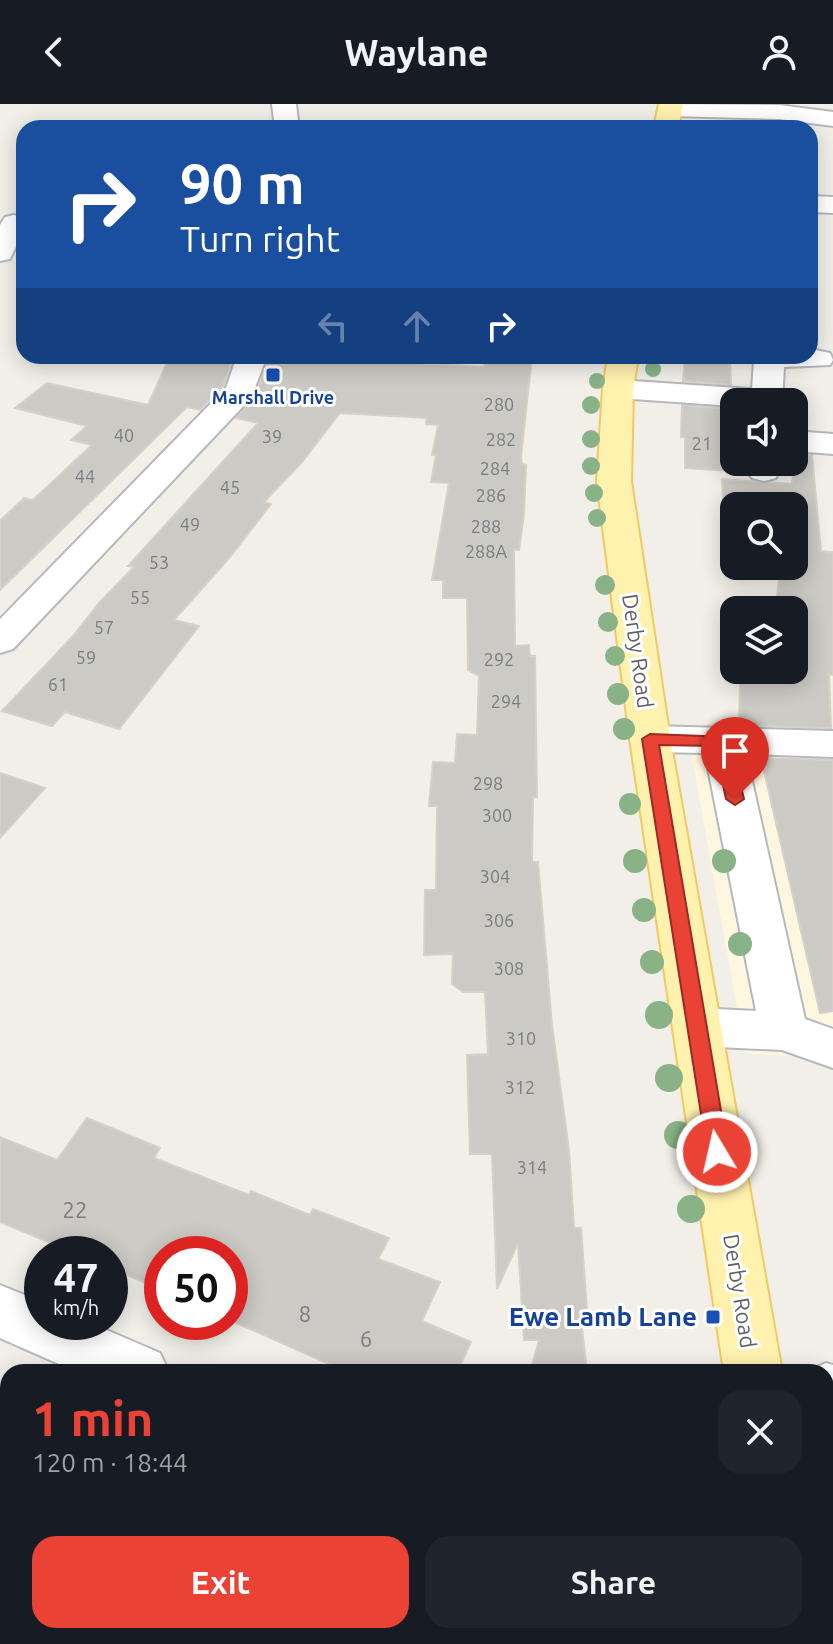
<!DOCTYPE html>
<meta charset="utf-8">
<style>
body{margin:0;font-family:Ubuntu,sans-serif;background:#20242c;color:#f1f3f6;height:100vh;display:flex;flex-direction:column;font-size:30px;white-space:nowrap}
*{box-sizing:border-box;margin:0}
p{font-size:26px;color:#9ea1a6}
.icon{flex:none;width:44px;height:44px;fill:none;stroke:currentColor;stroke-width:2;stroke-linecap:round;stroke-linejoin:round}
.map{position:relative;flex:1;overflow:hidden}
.panel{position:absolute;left:0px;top:1260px;width:834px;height:280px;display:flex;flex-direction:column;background:#171b24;border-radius:24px 24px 0 0;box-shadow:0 4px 20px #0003}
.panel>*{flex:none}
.banner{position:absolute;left:16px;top:16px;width:802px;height:244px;border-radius:24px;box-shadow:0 4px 20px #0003;background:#1a4fa0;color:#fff;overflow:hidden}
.tools{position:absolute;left:720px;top:284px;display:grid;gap:16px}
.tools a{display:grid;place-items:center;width:88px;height:88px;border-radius:16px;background:#171b24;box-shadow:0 4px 20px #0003;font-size:40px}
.speed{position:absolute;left:24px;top:1132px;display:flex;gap:16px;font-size:40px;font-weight:700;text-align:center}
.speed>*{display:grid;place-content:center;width:104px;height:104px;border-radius:50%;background:#171b24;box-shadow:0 4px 20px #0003;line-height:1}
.speed small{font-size:20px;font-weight:400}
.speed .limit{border:12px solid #d22;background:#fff;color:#111}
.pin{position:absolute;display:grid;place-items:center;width:68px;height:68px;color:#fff;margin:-82px -34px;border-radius:50% 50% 50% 0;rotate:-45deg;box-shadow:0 0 8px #0007}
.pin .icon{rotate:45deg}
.me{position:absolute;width:88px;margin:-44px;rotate:351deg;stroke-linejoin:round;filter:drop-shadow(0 0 6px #0008)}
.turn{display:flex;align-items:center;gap:28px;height:168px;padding:0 32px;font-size:36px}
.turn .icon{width:104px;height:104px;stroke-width:2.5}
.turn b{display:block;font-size:56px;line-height:68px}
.lanes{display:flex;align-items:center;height:76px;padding:0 32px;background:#0003;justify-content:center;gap:40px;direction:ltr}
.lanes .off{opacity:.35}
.round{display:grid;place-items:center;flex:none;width:84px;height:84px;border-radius:24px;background:#20242c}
.summary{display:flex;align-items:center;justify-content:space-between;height:136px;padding:0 32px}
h1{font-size:48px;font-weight:700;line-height:60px;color:#ea4335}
.action{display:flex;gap:16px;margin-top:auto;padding:16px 32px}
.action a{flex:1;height:92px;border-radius:24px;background:#ea4335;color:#fff;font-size:32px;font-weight:700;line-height:92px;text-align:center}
.action a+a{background:#20242c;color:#f1f3f6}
header{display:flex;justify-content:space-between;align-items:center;height:104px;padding:0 32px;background:#171b24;font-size:36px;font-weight:700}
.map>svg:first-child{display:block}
</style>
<header><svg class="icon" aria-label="back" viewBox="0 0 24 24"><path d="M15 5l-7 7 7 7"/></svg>Waylane<svg class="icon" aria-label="person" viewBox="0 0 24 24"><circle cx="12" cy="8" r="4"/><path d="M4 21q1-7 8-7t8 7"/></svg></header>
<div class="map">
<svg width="833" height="1540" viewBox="0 0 833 1540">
<rect width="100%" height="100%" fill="#f1efe8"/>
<!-- commercial -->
<path fill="#fef7e0" d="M687 625 757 628 761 652H808L810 656H833V955L745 949Z"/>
<!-- green -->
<path fill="#c5e8c5" d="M570 1532H690L693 1540H589Z"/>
<!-- building -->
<g fill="#cccac5" stroke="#d6d1c6" stroke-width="2">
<path d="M170 252H234L223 282 200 306 187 303 0 486V417L24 394 33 396 92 341 71 336 87 322 15 304 47 279 148 301Z"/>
<path d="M270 252H347L346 255 484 263 486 252H532L521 353 522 360 526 361 524 410 519 446 514 445 515 542 529 541 530 552H535L537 693H533L532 758H538L552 921 569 1046 574 1124H581L587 1206H580L587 1268H530L539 1236H524L518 1139 497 1185 492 1050H470L467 951 488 950 485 888H463L452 880 453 850 424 851 425 786H436L437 702H429L433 658 455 659 457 630 477 631 479 572 468 566 467 494H443V476H432L449 379 431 378 436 351H432L438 321 426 320 427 314 340 309 302 358 264 398 271 400 230 453 174 516 199 522 119 625 65 608 52 622 2 607 73 532 99 499 134 463 128 462 258 319 236 314 254 295Z"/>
<path d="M685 252H730L731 281 683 277Z"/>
<path d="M682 301 727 305 730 367 685 364V333H681Z"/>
<path d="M796 350 812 351 821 447 833 448V571L829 570 831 624 739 621 740 577 794 579V506H775L781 462H794V402H734V418L724 417 722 375 792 380Z"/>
<path d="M761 654 833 656V907L820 909Z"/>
<path d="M0 669 45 684 0 734Z"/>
<path d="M87 1014 160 1044 154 1054 249 1091 251 1087 310 1111 313 1105 389 1134 378 1155 440 1178 422 1217 471 1238 457 1268H347L230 1216V1150H162V1186L110 1164V1150H77L0 1118V1033L57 1056Z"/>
</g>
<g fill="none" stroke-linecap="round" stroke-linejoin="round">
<defs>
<g id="minor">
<path d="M272 0H296L299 24H275Z"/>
<path d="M662 0 779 1 833 8V22L779 15 670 12 662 10 658 5Z"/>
<path d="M810 92 833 93V109L810 108Z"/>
<path d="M14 111 24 114V126L10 155 0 157V121L5 113Z"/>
<path d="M810 245 830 249 833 256 830 261 784 263 782 298H734V302L618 294 607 292 603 285 607 278 618 276 752 285 754 257 757 252H810Z"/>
<path d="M237 252H267L251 294 13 545 0 549V515L226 284Z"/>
<path d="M794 327 833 330V350L794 347Z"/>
<path d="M749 358H781L776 374 764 377 752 374 747 367Z"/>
<path d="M650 622 833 627V653L746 650 805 915 833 925V964L782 946 697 942 680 936 673 923 680 910 697 904 756 907 705 649 650 648 636 644 630 635 636 626Z"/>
<path d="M0 1181 42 1198V1218H88L160 1249 169 1268H77L0 1234Z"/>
<path d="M826 1259 833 1261V1317L826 1315V1268H805Z"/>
</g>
<g id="major">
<path d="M659 0H683L678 24H654Z"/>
<path d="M608 252H638L633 285 631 377 670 635 782 1268H724L630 635 597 377 603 285Z"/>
<path d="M826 1508 833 1519V1540H776L774 1532H826Z"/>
</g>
</defs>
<!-- minor casing -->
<use href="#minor" stroke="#b5b8bc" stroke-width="4"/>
<!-- major casing -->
<use href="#major" stroke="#f2c960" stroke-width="4"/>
<!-- minor -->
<use href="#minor" fill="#fff" fill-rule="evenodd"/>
<!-- major -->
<use href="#major" fill="#fff2af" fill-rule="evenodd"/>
</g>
<!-- trees -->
<g fill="#89b387">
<circle cx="653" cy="265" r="8"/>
<circle cx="597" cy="277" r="8"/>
<circle cx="591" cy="301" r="9"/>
<circle cx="591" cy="335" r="9"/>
<circle cx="591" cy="362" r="9"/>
<circle cx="594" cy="389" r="9"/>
<circle cx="597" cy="414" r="9"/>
<circle cx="605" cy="481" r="10"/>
<circle cx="608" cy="518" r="10"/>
<circle cx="615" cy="552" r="10"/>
<circle cx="618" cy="590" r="11"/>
<circle cx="624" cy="625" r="11"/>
<circle cx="630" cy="700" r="11"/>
<circle cx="635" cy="757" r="12"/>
<circle cx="724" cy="757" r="12"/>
<circle cx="644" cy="806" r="12"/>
<circle cx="740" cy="840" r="12"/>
<circle cx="652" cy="858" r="12"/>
<circle cx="659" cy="911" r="14"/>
<circle cx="669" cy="974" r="14"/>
<circle cx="678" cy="1031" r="14"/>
<circle cx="691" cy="1105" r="14"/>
</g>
<!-- route -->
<path fill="#ea4335" stroke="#982c22" stroke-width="2" d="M650 630 729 633 744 695 735 701 726 695 715 642 659 641 728 1048 725 1054 717 1057 710 1054 707 1048 642 635Z"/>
<!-- markers -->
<g fill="#1a4fb4" stroke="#fff" stroke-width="3">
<rect x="265" y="263" width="16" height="16" rx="4"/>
<rect x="705" y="1205" width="16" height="16" rx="4"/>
</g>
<g text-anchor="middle" stroke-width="6" stroke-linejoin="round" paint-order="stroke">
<!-- far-transit labels -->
<g font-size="18" font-weight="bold" fill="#164399" stroke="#fff">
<text x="273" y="300">Marshall Drive</text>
</g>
<!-- number labels -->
<g font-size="18" fill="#7a7d7f">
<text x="499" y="307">280</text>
<text x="124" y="338">40</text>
<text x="272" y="339">39</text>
<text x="501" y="342">282</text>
<text x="702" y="346">21</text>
<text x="495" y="371">284</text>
<text x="85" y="379">44</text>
<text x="230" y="390">45</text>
<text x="491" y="398">286</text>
<text x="190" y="427">49</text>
<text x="486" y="429">288</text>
<text x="486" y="454">288A</text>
<text x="159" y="465">53</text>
<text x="140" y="500">55</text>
<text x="104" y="530">57</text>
<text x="86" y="560">59</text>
<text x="499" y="562">292</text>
<text x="58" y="587">61</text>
<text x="506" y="604">294</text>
<text x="488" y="686">298</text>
<text x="497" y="718">300</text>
<text x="495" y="779">304</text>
<text x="499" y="823">306</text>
<text x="509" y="871">308</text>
<text x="521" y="941">310</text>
<text x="520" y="990">312</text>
<text x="532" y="1070">314</text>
</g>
<!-- street labels -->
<g font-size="22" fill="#5f6368" stroke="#fff">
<text transform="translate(638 547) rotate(82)" y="8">Derby Road</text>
<text transform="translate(740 1187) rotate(81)" y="8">Derby Road</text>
</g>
<!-- near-number labels -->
<g font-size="22" fill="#7a7d7f">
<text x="75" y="1114">22</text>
<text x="305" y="1218">8</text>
<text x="366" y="1243">6</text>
</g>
<!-- near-transit labels -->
<g font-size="26" font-weight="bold" fill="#164399" stroke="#fff" text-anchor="end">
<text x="697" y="1222">Ewe Lamb Lane</text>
</g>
</g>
</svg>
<div class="tools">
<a><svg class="icon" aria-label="sound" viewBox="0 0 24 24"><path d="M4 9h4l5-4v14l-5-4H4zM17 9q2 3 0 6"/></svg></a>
<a><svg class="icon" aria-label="search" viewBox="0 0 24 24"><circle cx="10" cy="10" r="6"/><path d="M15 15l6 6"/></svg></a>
<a><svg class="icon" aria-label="layers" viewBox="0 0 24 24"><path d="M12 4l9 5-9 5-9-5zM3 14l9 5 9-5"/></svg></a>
</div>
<div class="speed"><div>47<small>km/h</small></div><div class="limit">50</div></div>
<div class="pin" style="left:735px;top:695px;background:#d93025"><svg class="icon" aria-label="arrive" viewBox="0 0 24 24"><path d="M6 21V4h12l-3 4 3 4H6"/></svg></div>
<svg class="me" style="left:717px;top:1048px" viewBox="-20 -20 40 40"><circle r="17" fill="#ea4335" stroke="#fff" stroke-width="3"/><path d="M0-11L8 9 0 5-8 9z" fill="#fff"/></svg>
<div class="banner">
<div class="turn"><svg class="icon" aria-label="right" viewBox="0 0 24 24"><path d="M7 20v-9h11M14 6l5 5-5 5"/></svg><div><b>90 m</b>Turn right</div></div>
<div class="lanes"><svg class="icon off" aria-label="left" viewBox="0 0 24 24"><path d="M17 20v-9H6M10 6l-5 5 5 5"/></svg><svg class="icon off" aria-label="ahead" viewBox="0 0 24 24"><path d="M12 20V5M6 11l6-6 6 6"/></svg><svg class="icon" aria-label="right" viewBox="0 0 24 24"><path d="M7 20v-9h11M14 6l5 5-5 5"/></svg></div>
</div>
<section class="panel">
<div class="summary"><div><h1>1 min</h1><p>120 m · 18:44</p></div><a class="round"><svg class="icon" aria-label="close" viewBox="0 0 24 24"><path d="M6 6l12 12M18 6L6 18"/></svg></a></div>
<div class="action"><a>Exit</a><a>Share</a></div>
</section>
</div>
